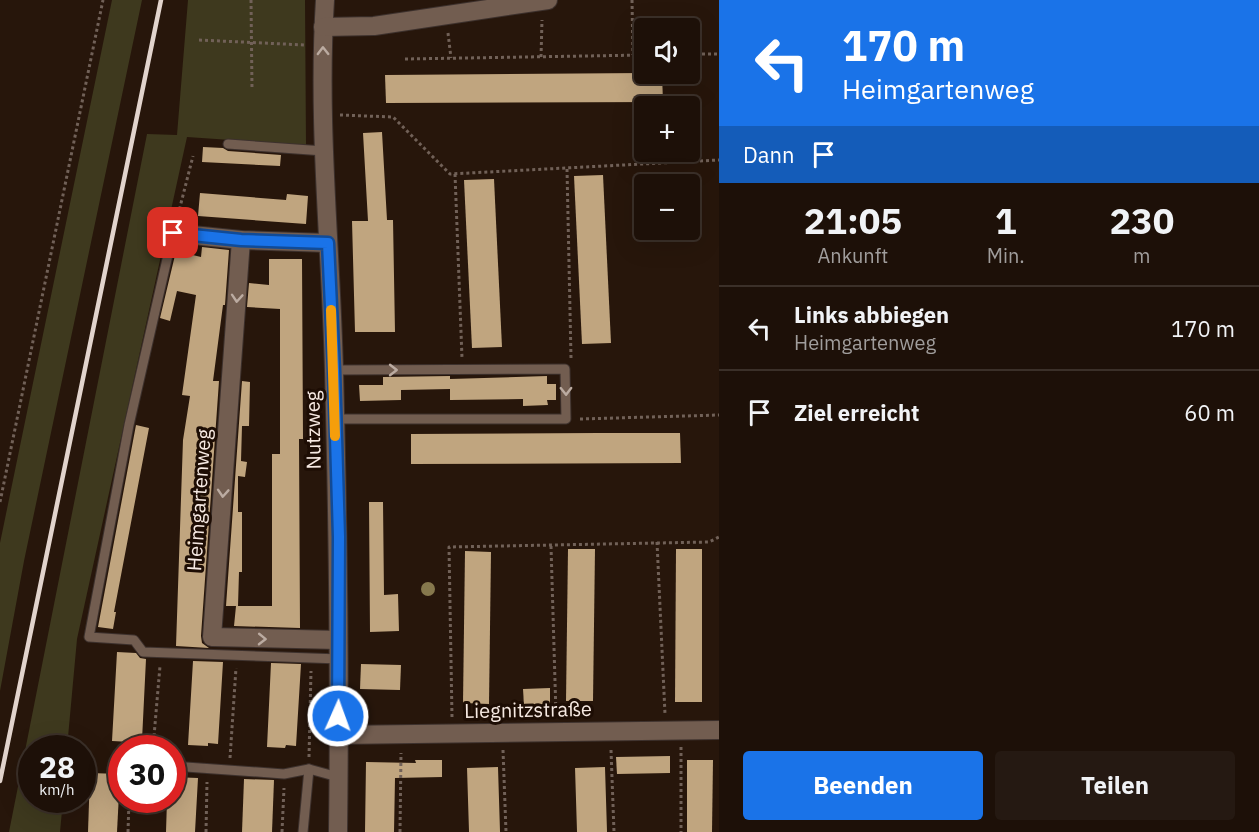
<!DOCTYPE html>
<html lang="de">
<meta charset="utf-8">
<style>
body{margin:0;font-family:"IBM Plex Sans",sans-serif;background:#251912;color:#f1f3f6;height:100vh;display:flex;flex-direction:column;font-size:22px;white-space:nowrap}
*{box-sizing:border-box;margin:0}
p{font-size:20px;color:#a09d9c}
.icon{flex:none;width:33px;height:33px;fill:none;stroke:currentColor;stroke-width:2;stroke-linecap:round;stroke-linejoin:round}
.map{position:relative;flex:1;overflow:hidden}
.side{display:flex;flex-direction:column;background:#1d1008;width:540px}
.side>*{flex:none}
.banner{background:#1a73e8;color:#fff;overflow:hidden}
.buttons{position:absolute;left:634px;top:18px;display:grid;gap:12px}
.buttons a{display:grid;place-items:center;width:66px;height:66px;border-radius:6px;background:#1d1008;box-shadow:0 6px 24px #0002,0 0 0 2px #3b3029;font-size:30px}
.speed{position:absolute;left:18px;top:735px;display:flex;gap:12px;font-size:30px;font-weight:700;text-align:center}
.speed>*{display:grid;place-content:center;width:78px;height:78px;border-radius:50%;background:#1d1008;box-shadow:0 6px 24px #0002,0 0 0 2px #3b3029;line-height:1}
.speed small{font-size:15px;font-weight:400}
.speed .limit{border:9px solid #d22;background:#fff;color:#111}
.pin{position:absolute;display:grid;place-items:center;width:51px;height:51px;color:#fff;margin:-26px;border-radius:12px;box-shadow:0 3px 9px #0006}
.me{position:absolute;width:66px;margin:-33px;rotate:2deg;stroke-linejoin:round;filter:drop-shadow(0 0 4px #0008)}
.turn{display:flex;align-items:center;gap:21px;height:126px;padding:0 24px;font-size:27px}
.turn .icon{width:78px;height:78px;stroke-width:2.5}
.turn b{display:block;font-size:42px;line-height:51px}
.then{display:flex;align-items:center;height:57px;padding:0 24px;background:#0003;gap:12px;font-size:22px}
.eta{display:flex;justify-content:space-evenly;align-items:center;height:102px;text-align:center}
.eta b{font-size:36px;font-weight:800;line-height:42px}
.action{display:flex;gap:12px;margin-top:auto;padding:12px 24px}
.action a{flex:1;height:69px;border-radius:6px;background:#1a73e8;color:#fff;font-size:24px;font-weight:800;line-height:69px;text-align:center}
.action a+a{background:#251912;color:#f1f3f6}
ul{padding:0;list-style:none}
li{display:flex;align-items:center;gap:18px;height:84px;padding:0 24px;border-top:2px solid #3b3029}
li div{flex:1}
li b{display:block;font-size:22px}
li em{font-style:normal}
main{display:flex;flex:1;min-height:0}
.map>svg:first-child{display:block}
</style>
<main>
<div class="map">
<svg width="719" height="832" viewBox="0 0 719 832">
<rect width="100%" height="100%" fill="#27160b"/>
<!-- green -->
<g fill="#3e391e">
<path d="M112 0H142L24 561 0 691V543Z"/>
<path d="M188 0H305L306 145 187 137 77 639 67 748H32V800H63L60 832H9L147 134 177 135Z"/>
</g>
<!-- building -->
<g fill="#c0a57f">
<path d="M645 73 662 74 663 102 386 103 385 75Z"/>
<path d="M382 132 387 220H393L395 332H355L352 221H368L363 133Z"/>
<path d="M203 147 223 148 228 151 281 155 280 166 202 162Z"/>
<path d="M603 175 611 343 582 344 574 176Z"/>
<path d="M494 179 502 347 472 348 464 180Z"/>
<path d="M200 193 286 200 287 194 308 196 306 224 198 216Z"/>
<path d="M202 247 229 250 225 305H223L213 381H219L201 636 202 643 209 648 176 646 183 440 190 396 182 395 196 295 177 291 170 321 160 318 176 251 201 257Z"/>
<path d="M269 259H302L303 439H299L300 628 234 626 236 606H226L242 381 250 382 249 426H242L241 461 247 462 245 477 238 476V512H242V572H239L238 606H272V454H280V309L247 307 249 283 269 285Z"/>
<path d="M450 376V379L547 376V384H556V400H547L548 405 523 406V399L450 400V389L401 390V400L360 401 359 385H383V377Z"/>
<path d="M136 425 149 428 114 612H116L113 629 98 627Z"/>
<path d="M599 433H680L681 463 411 464V434Z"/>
<path d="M369 502H383L384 595 398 594 399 631 370 632Z"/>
<path d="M568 549H595L593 701H566Z"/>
<path d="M676 549H702V702H675Z"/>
<path d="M465 551 491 552 489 704 463 703Z"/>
<path d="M117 652 136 653 140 658 146 659 142 740 132 739 131 742 112 741Z"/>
<path d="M193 661 223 662 218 744 208 743V746L188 745Z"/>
<path d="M271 663 301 664 296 746 286 745 285 748 267 747Z"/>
<path d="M361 664 401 665 400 690 360 689Z"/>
<path d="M550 688V705L524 706 523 689Z"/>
<path d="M670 756V773L617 774 616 757Z"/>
<path d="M415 760H442V777L395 778 394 832H365L366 762 416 763Z"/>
<path d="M687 760H713L712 832H687Z"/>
<path d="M498 767 500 832H469L467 768Z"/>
<path d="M605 767 607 832H577L575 768Z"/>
<path d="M90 773 120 774 117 832H88Z"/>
<path d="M172 777 198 778 195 832H166L167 800H172Z"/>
<path d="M244 779 274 780 272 832H242Z"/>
</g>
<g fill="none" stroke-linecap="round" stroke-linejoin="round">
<defs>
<g id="service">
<path d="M228 144 324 151"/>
<path d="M173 233 129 425 89 637 134 640 143 652 340 659"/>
<path d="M334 370 565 369 566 419H334"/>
<path d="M172 766 284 774 309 769 338 777"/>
<path d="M303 832 309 769"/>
</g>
<g id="minor">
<path d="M325 0C317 124 331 247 334 371 338 525 340 678 338 832"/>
<path d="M323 27 374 26 548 0"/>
<path d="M173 233 241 240 328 243"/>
<path d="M241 240 212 637 338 640"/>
<path d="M338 735 719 730"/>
</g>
</defs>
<!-- service casing -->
<use href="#service" stroke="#3d312d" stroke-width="11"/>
<!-- minor casing -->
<use href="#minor" stroke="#3d312d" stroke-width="20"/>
<!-- path -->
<g stroke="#716158" stroke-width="3" stroke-dasharray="3 3" stroke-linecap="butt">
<path d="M251 0 252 89"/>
<path d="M632 0 633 55"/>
<path d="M448 33 451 58"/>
<path d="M199 40 305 45"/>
<path d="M690 54H719"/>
<path d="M541 57 542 20"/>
<path d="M405 59 645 55"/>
<path d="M340 115 393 117 450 174 719 160"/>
<path d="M567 169 571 358"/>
<path d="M455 174 462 358"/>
<path d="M178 215 193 156"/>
<path d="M580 419 719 415"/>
<path d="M0 502 103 0"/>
<path d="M657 542 665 714"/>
<path d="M551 546 556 715"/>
<path d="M452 717 449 547 709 542 719 537"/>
<path d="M681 747V832"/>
<path d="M153 748 160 666"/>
<path d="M503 750 506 832"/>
<path d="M611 750 614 832"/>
<path d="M309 757 311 671"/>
<path d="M230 758 236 668"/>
<path d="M128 832 129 800"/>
<path d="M206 832 207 782"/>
<path d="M282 832 284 788"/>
<path d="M400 832 401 753"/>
</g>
<!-- service -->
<use href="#service" stroke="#725d50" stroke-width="9"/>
<!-- minor -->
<use href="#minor" stroke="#725d50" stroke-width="18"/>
<!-- rail -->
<path stroke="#e2d4cd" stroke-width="4.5" d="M0 781 161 0"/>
</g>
<!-- trees -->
<circle fill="#86784d" cx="428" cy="589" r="7"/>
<!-- one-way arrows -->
<defs><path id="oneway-chevron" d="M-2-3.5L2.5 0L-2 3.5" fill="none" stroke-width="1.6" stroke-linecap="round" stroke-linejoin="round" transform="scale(1.5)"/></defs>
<g stroke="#bbaba1">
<use href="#oneway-chevron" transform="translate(323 51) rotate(-91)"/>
<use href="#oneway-chevron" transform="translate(237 298) rotate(94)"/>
<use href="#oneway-chevron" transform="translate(393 370)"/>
<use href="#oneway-chevron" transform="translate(566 391) rotate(89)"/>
<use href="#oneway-chevron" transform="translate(223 493) rotate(94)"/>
<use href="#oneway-chevron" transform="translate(262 639) rotate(1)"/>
</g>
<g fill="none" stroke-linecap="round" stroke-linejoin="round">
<defs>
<path id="route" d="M173 233 241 240 328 243 334 370 339 537 338 716"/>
</defs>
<!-- route casing -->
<use href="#route" stroke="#114b97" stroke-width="15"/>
<!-- route -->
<use href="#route" stroke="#1a73e8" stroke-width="10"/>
<!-- slow -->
<path stroke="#f59e0b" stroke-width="10" d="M331 310 335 436"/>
</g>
<g text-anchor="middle" stroke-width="6" stroke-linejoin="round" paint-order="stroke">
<!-- street labels -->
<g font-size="20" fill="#f7eae3" stroke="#1d0d04">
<text transform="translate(313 430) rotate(-91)" y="7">Nutzweg</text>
<text transform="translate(199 500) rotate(-86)" y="7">Heimgartenweg</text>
<text transform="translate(528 710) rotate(-1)" y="7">Liegnitzstraße</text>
</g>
</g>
</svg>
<div class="buttons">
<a><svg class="icon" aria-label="sound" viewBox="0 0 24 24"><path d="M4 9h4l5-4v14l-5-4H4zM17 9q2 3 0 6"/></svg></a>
<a>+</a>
<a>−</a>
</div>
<div class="speed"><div>28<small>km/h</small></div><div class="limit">30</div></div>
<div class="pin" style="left:173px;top:233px;background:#d93025"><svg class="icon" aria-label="arrive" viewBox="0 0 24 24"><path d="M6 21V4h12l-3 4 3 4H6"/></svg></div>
<svg class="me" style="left:338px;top:716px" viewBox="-20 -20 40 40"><circle r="17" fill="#1a73e8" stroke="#fff" stroke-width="3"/><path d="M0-11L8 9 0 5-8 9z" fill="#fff"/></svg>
</div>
<section class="side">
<div class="banner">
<div class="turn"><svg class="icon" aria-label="left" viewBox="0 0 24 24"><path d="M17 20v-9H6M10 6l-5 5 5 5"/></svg><div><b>170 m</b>Heimgartenweg</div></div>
<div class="then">Dann<svg class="icon" aria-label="arrive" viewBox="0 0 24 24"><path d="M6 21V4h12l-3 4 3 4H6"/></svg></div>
</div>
<div class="eta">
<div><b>21:05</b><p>Ankunft</p></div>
<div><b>1</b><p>Min.</p></div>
<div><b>230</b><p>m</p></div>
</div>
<ul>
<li><svg class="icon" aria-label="left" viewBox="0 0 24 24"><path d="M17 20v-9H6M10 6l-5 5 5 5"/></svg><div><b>Links abbiegen</b><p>Heimgartenweg</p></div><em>170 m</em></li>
<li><svg class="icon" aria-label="arrive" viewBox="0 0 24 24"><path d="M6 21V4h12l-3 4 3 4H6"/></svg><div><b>Ziel erreicht</b></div><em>60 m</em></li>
</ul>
<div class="action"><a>Beenden</a><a>Teilen</a></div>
</section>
</main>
